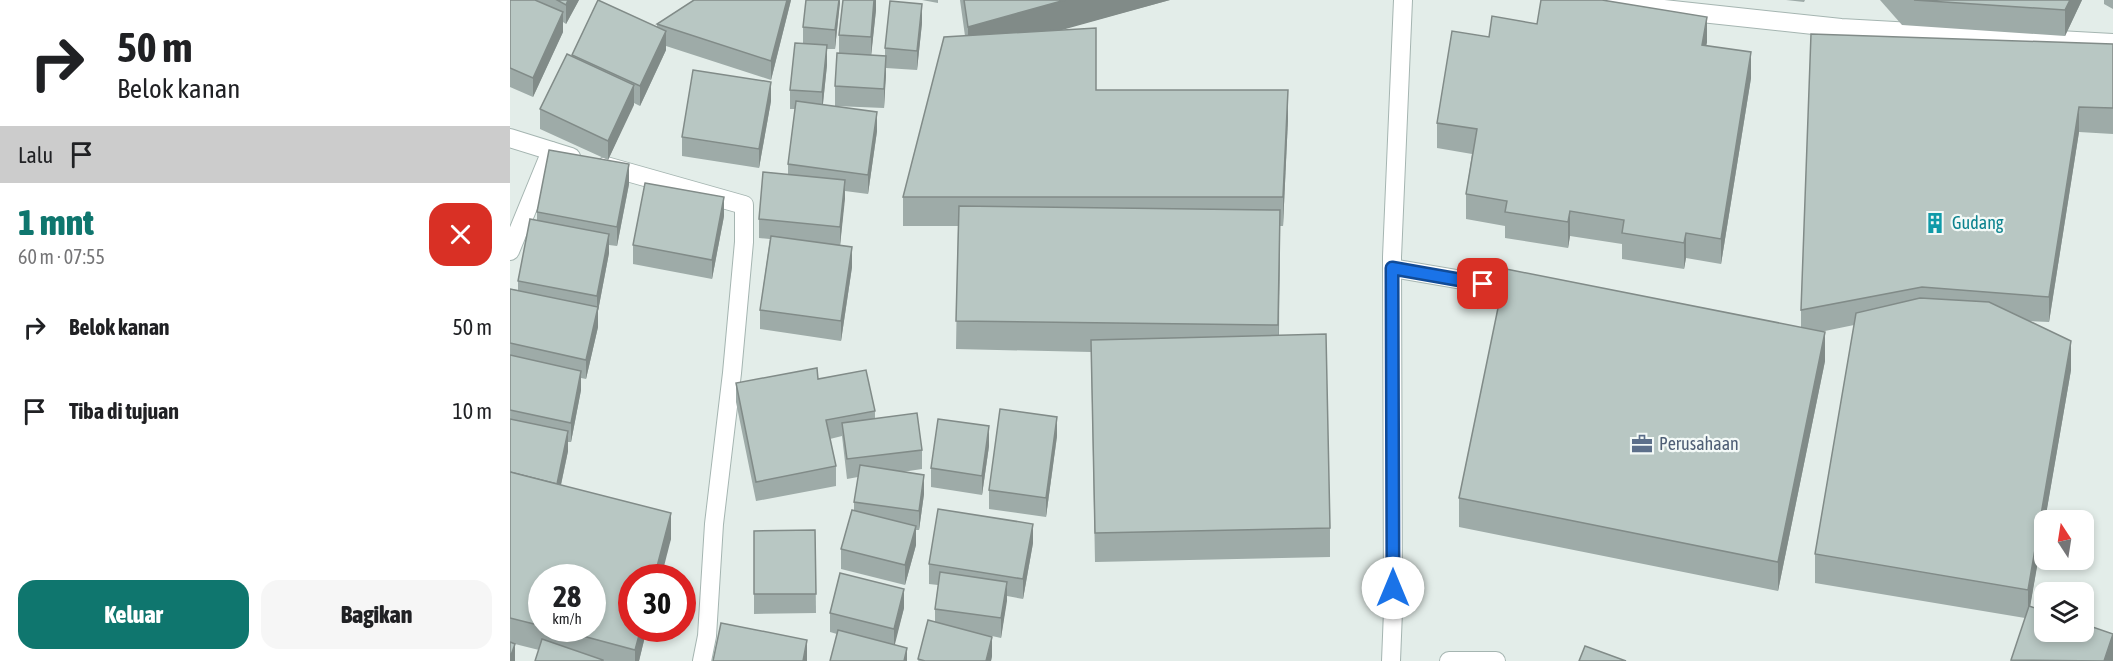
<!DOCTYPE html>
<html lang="id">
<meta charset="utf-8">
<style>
body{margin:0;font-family:"Asap Condensed",sans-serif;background:#f6f6f6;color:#202124;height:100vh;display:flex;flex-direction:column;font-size:22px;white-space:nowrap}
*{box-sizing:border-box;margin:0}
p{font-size:20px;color:#757577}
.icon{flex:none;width:33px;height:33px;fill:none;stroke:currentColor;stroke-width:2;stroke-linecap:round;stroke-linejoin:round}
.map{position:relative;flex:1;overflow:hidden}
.side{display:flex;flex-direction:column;background:#fff;width:510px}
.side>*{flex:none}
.top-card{background:#fff;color:#202124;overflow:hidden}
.needle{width:39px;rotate:348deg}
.tools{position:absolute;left:1524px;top:510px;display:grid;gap:12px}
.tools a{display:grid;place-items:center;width:60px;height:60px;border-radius:12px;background:#fff;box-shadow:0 3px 9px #0003;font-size:30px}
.speed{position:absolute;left:18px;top:564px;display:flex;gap:12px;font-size:30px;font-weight:700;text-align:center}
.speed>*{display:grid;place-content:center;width:78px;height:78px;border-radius:50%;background:#fff;box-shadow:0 3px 9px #0003;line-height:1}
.speed small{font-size:15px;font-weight:400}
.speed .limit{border:9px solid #d22;background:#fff;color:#111}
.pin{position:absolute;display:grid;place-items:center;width:51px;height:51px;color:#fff;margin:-26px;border-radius:12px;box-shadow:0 3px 9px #0006}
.me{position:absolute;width:66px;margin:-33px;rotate:0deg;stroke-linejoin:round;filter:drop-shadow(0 0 4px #0008)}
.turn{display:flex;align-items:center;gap:21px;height:126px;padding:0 18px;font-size:27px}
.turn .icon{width:78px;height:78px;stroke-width:2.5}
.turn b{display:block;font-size:42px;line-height:51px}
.then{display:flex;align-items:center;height:57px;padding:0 18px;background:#0003;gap:12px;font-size:22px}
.round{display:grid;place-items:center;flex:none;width:63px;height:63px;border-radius:18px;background:#f6f6f6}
.summary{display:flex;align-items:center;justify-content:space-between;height:102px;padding:0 18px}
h1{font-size:36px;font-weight:800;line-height:45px;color:#0f766e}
.button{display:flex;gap:12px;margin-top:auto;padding:12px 18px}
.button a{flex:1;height:69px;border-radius:18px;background:#0f766e;color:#fff;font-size:24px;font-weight:800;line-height:69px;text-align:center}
.button a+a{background:#f6f6f6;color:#202124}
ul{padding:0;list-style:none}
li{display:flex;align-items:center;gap:18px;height:84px;padding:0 18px}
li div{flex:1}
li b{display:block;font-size:22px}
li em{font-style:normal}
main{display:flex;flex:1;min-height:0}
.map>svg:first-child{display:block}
</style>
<main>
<section class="side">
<div class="top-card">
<div class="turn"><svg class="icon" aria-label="right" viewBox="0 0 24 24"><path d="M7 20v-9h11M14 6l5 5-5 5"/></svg><div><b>50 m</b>Belok kanan</div></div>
<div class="then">Lalu<svg class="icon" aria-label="arrive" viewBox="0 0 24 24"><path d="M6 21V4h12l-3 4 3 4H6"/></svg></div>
</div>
<div class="summary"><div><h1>1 mnt</h1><p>60 m · 07:55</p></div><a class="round" style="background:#d93025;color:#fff"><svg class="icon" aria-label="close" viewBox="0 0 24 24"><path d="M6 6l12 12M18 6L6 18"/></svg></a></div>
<ul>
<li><svg class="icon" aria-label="right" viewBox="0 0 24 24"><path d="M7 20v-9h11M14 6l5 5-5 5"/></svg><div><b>Belok kanan</b></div><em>50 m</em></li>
<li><svg class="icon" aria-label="arrive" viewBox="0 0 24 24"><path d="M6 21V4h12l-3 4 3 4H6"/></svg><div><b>Tiba di tujuan</b></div><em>10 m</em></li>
</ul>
<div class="button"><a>Keluar</a><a>Bagikan</a></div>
</section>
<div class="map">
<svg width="1603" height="661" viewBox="0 0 1603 661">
<rect width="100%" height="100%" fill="#e3ede9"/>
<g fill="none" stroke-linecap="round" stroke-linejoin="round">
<defs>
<g id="lane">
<path d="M1070 0 1331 28 1603 43"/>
<path d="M882 268 1016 291"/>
<path d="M939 661H986"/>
</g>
<g id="street">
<path d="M0 138 61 157"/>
<path d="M96 166 234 205V242L222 373 204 524 197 636 192 661"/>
<path d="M0 251 41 151"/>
<path d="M881 661 883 611 882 257 893 0"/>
</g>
</defs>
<!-- lane casing -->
<use href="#lane" stroke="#a5b5b1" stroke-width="20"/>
<!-- street casing -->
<use href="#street" stroke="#a5b5b1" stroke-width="20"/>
<!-- lane -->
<use href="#lane" stroke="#fff" stroke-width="18"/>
<!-- street -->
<use href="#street" stroke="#fff" stroke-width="18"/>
</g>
<!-- wall -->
<g fill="#9eaba8" fill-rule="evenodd">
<path d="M0 0H69L56 24 53 22V32L23 97 0 87Z"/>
<path d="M281 0 261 80 156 46V50L130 106 124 103 98 160 30 129V109L62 56V55L147 27V24Z"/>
<path d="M330 0 325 49H317V65L313 104 367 131 358 194 335 191 330 246 342 267 331 341 250 329V310L260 239 249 238V219L278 174V164L285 109H280V90L293 43V27Z"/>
<path d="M366 0V10L361 55 375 56V48L412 23 407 70 376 68 374 108 325 106V86L329 53V35Z"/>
<path d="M412 0H428V3Z"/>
<path d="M450 0H660L549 30 586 90 778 119 773 226H770L769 335 820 528V557L585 562 581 352 446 349 448 226H393V197L455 36Z"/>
<path d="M1276 0H1295L1294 2Z"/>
<path d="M1370 0H1572L1555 36 1392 25Z"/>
<path d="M1594 0H1603V9L1594 4Z"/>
<path d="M979 37 1197 42 1196 45 1241 78 1211 264 1176 258 1174 269 1112 259V244L1060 236 1058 248 995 238V226L956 219V194L962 154 927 148V123Z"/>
<path d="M1603 44V134L1569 132 1539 322 1518 321 1561 370 1520 606 1603 634V661H1501L1515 618 1305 583V554L1344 325 1310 332 1315 361 1268 591 949 527V498L1291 328V310Z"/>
<path d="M261 101 249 168 172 156V137Z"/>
<path d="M119 184 107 246 99 245V253L88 311V327L76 379 71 378V390L61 442H58V451L51 485 161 539 122 628H137L129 661H25L29 650 5 644V661H0V289L8 290V281L27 220V212ZM32 578 82 628H32Z"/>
<path d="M214 216 202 279 123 264V245Z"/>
<path d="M308 379 365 411V419L412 450V469L392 472 414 494 409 530H406V545L395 585 331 569V549L344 510V502L348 477 337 479 332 436 320 439 326 466V486L246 501 226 402V383Z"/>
<path d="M547 436 536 517 479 509V490Z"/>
<path d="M479 446 472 495 421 487V468Z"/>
<path d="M305 530 306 613 244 614V531Z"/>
<path d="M523 543 513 599 497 596 491 638 482 636V656L481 661H408L425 622V609L428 585 419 584V564Z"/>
<path d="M394 608 384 645 397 661 327 634 320 632V613Z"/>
</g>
<!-- shaded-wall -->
<g fill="#818b88">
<path d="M58 0H69L56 24V5Z"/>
<path d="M277 0H281L261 80V61Z"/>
<path d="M329 0H330V3L325 49V30Z"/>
<path d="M364 0H366V10L361 57V37Z"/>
<path d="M555 0H660L458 56V27Z"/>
<path d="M1560 0H1572L1555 36V10Z"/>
<path d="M412 4V23L407 70V51Z"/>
<path d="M53 12V32L23 97V78Z"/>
<path d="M1197 17V42L1192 70V45Z"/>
<path d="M156 31V50L130 106V86Z"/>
<path d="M317 45V65L312 112V92Z"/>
<path d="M1241 52V78L1211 264V239Z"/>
<path d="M376 56V75L374 108V89Z"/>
<path d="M261 82V101L249 168V149Z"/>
<path d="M124 85V105L98 160V141Z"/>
<path d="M778 90V119L773 226V197Z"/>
<path d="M1569 107V132L1539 322V297Z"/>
<path d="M367 112V131L358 194V175Z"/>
<path d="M119 164V184L107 246V227Z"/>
<path d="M335 180V199L330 246V227Z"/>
<path d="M214 197V216L202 279V260Z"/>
<path d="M770 210V239L768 354V325Z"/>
<path d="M1060 211V236L1058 248V222Z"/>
<path d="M1176 233V258L1174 269V243Z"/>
<path d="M99 234V253L88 311V327L76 379V360L87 311V296Z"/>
<path d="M342 247V267L331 341V321Z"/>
<path d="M1315 332V361L1268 591V562Z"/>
<path d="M1561 341V370L1518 619V590Z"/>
<path d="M71 371V390L61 442V423Z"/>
<path d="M547 417V436L536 517V498Z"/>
<path d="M479 426V446L472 495V476Z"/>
<path d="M58 431V451L47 503V484Z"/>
<path d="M414 475V494L409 530V511Z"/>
<path d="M161 513V539L151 578H144Z"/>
<path d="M523 524V543L513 599V579Z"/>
<path d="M406 526V545L395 585V565Z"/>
<path d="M497 582V601L491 638V618Z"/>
<path d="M394 589V608L384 648V629Z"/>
<path d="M131 628H137L129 661H125V650Z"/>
<path d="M1603 634V661H1594Z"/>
<path d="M482 637V656L481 661H476Z"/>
<path d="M297 640V661H293Z"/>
<path d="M5 644V661H0V658Z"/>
<path d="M397 648V661H394Z"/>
</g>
<!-- building -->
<g fill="#b8c7c3" stroke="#818b88" stroke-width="1.5">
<path d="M0 0H25L53 12 23 78 0 68Z"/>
<path d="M47 0H58L56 5Z"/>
<path d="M88 0 156 31 130 86 62 55Z"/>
<path d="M184 0H277L261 61 147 24Z"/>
<path d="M296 0H329L325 30 293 27Z"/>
<path d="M333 0H364L361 37 329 35Z"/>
<path d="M454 0H555L458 27Z"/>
<path d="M1031 0H1092L1197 17 1192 45 1241 52 1211 239 1176 233 1174 243 1112 233 1114 220 1060 211 1058 222 995 212 997 201 956 194 967 129 927 123 942 31 979 37 982 16 1027 24Z"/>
<path d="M1404 0H1560L1555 10Z"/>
<path d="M380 1 412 4 407 51 375 48Z"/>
<path d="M586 28V90H778L773 197H393L434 37Z"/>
<path d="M1301 34 1603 44V108L1569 107 1539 297 1412 287 1291 310Z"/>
<path d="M285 43 317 45 312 92 280 90Z"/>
<path d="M327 53 376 56 374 89 325 86Z"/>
<path d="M57 54 124 85 98 141 30 109Z"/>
<path d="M183 70 261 82 249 149 172 137Z"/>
<path d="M286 101 367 112 358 175 278 164Z"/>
<path d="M39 150 119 164 107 227 27 212Z"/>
<path d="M253 172 335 180 330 227 249 219Z"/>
<path d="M135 183 214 197 202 260 123 245Z"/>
<path d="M449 206 770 210 768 325 446 321Z"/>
<path d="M20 219 99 234 87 296 8 281Z"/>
<path d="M261 236 342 247 331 321 250 310Z"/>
<path d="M996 269 1315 332 1268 562 949 498Z"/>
<path d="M0 289 88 307 76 360 0 343Z"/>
<path d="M1410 298 1479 302 1561 341 1518 590 1305 554 1346 313Z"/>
<path d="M816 334 820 528 585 533 581 340Z"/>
<path d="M0 355 71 371 61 423 0 410Z"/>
<path d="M307 368 308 379 356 370 365 411 316 420 326 466 246 482 226 383Z"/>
<path d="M490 409 547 417 536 498 479 490Z"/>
<path d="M407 413 412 450 337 459 332 423Z"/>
<path d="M0 419 58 431 47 484 0 472Z"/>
<path d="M428 419 479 426 472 476 421 468Z"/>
<path d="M350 465 414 475 409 511 344 502Z"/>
<path d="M0 472 161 513 144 578H122V628H131L125 650 43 628H82V578H32V626L0 618Z"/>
<path d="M428 509 523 524 513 579 419 564Z"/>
<path d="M342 510 406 526 395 565 331 549Z"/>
<path d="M305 530 306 594H244V531Z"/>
<path d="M430 572 497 582 491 618 425 609Z"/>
<path d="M330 573 394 589 384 629 320 613Z"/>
<path d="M1519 606 1534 611V632H1574V624L1603 634 1594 661 1501 660Z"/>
<path d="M418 620 482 637 476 661H415L408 659Z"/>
<path d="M211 623 297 640 293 661H203Z"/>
<path d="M328 630 397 648 394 661H320Z"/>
<path d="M32 639 93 660V661H25Z"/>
<path d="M0 642 5 644 0 658Z"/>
<path d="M1075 646 1116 661H1069Z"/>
</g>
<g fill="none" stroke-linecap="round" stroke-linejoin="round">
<defs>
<path id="route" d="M883 588 882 268 973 284"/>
</defs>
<!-- route casing -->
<use href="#route" stroke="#114b97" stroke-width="15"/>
<!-- route -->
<use href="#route" stroke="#1a73e8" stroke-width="10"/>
</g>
<!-- icons -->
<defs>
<symbol id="building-bare" viewBox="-9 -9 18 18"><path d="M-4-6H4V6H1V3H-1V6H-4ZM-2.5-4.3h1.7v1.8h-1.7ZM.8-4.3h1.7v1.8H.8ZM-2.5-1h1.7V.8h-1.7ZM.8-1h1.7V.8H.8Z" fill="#0f9aa8" stroke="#f3f9f7" stroke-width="2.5" paint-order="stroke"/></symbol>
<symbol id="office-bare" viewBox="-9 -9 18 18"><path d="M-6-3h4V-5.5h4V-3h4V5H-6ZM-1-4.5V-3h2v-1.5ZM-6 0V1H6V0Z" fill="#5c6f8a" stroke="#f3f9f7" stroke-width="2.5" paint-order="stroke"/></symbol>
</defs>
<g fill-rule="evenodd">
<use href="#building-bare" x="1410" y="208" width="30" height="30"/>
<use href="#office-bare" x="1117" y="429" width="30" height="30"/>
</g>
<g text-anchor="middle" stroke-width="4.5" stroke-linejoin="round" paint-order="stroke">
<!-- culture labels -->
<g font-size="18" fill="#0d838f" stroke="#f3f9f7" text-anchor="start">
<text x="1442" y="229">Gudang</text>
</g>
<!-- service labels -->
<g font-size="18" fill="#4e5e75" stroke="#f3f9f7" text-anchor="start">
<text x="1149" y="450">Perusahaan</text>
</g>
</g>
</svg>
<div class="tools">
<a><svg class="needle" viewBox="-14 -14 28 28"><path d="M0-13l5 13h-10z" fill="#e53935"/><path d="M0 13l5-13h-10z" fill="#757577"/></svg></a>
<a><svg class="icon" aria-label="layers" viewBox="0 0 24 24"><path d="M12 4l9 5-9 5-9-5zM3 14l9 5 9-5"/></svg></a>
</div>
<div class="speed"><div>28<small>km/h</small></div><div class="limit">30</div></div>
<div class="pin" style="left:973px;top:284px;background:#d93025"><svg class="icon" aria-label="arrive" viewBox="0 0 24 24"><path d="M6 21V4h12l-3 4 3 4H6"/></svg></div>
<svg class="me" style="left:883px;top:588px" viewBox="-20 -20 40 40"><circle r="19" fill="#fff"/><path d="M0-13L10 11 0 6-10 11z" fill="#1a73e8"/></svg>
</div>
</main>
